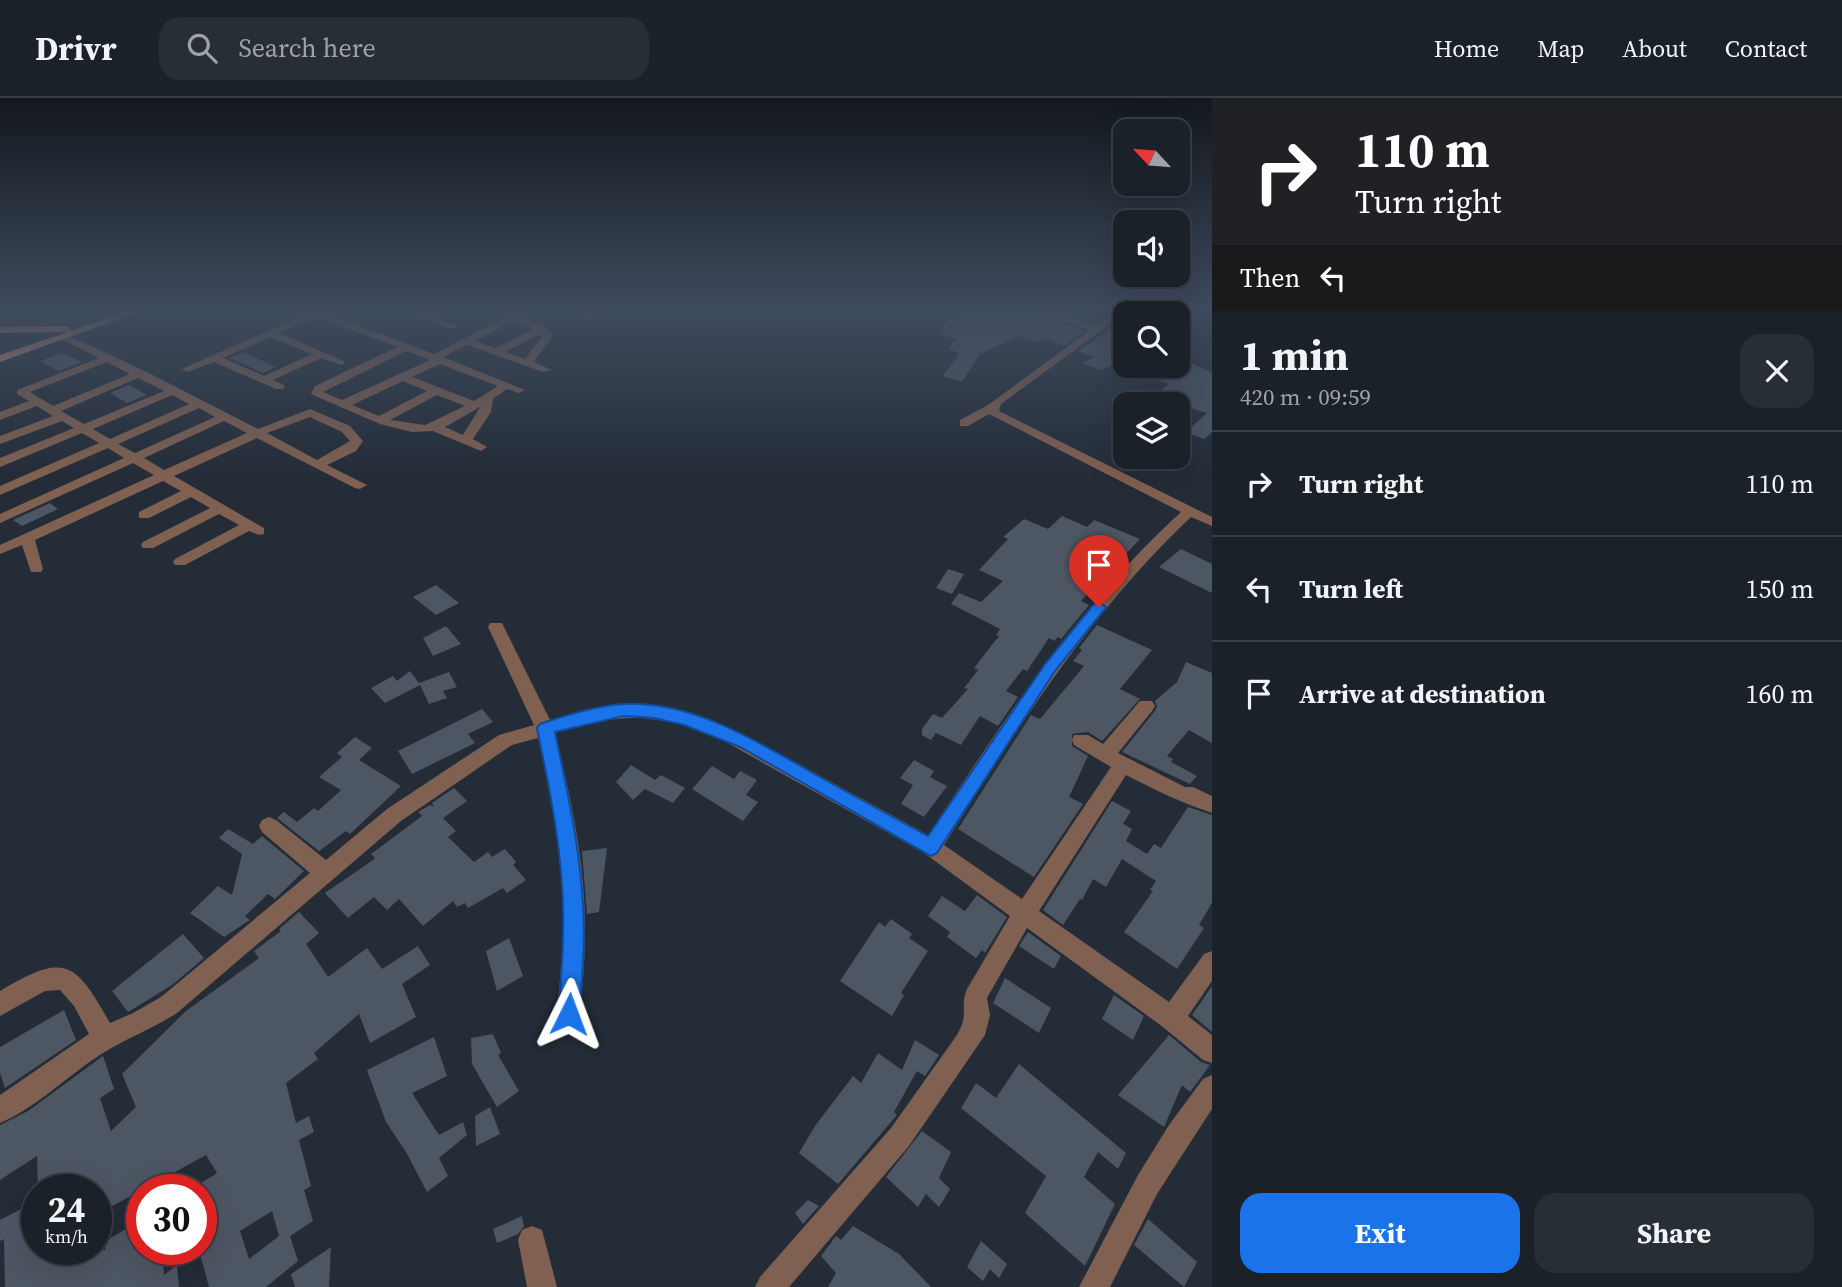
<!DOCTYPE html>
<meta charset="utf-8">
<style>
body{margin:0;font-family:"Source Serif 4",serif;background:#272e35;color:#f1f3f6;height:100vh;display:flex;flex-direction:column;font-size:26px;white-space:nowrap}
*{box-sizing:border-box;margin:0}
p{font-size:23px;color:#9fa3a8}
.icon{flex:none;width:38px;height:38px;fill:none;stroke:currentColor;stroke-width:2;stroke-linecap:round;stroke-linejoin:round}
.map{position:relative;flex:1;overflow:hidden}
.panel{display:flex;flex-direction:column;background:#1a2129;width:630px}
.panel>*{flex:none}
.guide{background:#202124;color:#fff;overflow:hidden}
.needle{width:46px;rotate:296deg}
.buttons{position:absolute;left:1113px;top:21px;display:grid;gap:14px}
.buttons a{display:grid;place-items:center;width:77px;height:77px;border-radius:14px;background:#1a2129;box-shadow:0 7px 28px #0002,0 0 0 2px #383e46;font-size:35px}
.speed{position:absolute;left:21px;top:1076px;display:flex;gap:14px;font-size:35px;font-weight:700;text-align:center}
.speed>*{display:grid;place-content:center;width:91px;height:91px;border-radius:50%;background:#1a2129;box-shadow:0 7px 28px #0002,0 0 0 2px #383e46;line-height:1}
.speed small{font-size:18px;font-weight:400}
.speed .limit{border:10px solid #d22;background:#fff;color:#111}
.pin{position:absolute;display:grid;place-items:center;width:60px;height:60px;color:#fff;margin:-72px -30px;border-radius:50% 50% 50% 0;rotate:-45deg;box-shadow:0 0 7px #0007}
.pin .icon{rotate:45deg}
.me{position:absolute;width:77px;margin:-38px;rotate:3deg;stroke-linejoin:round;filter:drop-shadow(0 0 5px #0008)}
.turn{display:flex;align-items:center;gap:24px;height:147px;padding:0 28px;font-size:32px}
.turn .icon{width:91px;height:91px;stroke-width:2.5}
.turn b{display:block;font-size:49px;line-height:60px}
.then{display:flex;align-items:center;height:66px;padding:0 28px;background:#0003;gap:14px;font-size:26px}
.round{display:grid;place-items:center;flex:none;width:74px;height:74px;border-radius:21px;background:#272e35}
.summary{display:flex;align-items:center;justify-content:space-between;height:119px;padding:0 28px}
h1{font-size:42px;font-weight:700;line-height:52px}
.action{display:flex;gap:14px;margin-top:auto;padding:14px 28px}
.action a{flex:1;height:80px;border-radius:21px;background:#1a73e8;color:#fff;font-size:28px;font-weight:700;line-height:80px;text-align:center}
.action a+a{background:#272e35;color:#f1f3f6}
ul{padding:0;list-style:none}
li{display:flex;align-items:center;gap:21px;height:105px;padding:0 28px;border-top:2px solid #383e46}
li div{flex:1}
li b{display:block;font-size:26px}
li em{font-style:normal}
header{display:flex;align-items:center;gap:42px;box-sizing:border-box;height:98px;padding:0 35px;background:#1a2129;border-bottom:2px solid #383e46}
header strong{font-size:33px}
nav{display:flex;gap:38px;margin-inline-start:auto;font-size:24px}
.search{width:490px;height:63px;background:#272e35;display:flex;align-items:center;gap:18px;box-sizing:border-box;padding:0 24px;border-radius:21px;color:#9fa3a8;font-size:26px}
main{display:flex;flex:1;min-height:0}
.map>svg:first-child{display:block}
</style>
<header>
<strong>Drivr</strong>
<div class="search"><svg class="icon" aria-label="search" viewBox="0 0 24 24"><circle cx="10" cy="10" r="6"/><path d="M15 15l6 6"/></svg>Search here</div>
<nav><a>Home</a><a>Map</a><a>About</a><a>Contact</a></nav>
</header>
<main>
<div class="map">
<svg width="1212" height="1189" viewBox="0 0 1212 1189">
<rect width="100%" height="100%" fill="#232c37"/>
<!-- building -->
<g fill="#4d5763" fill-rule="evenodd">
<path d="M978 213H1032L1084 233 1064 248 1045 240 1037 244 1018 238 980 256 962 284 943 278 959 256 949 250 957 241 939 236 943 232 941 230 948 223 966 217 977 219Z"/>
<path d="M1125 221V238L1110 245 1125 251V268H1178V264L1185 262 1212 275V334L1204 341 1186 334 1207 315 1152 298 1169 286 1115 266 1101 272 1082 265 1095 259 1078 253Z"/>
<path d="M243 254 276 269 263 275 230 260Z"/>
<path d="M62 255 82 264 59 273 40 263Z"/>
<path d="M129 287 147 297 127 305 110 295Z"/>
<path d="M50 405 58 411 22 428 13 422Z"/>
<path d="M1062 418 1087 429 1094 422 1140 441 1081 503 1089 507 1061 541 1058 539 1054 543 1049 540 1027 573 1023 571 1006 593 1018 599 998 628 980 618 961 647 936 635 931 642 922 637V631L933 616 942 620 968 591 964 590 978 572 974 570 999 538 996 537 1000 531 951 506 959 495 981 504 1003 483 979 472 1008 441 1003 439 1024 421 1048 431Z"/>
<path d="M1181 451 1212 466V495L1159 469Z"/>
<path d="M948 471 964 476 952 496 936 490Z"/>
<path d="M436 487 459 505 436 517 413 499Z"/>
<path d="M1097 527 1152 552 1120 591 1140 601 1102 643 1088 634 1072 636V648L1088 658 1069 699 1083 706 1034 779 958 731 1031 617 1040 621 1084 568 1073 563 1082 552 1079 550Z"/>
<path d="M446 528 461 546 433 558 423 540Z"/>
<path d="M1186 564 1212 575V645L1189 632 1167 658 1173 661 1171 664 1197 678 1190 686 1122 654 1154 614 1157 609 1155 603 1177 584Z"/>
<path d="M410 573 419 585 449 574 457 589 443 593 447 600 429 606 420 587 385 605 371 590 393 578 397 583Z"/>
<path d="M482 611 493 624 468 636 475 645 412 676 398 653Z"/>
<path d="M355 639 372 650 359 662 401 688 350 736 346 733 319 753 277 720 284 714 297 724 314 710 318 713 341 692 319 679 342 659 337 655Z"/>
<path d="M914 662 934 673 930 679 947 688 924 719 901 706 913 687 900 680Z"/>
<path d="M631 667 655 682 661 677 685 690 673 705 645 691 633 702 616 684Z"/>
<path d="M712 668 734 681 740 673 757 682 746 697 758 704 743 723 692 691Z"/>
<path d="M454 690 467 703 443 720 456 733 448 739 474 764 488 754 492 759 505 751 516 764 513 767 526 782 507 795 503 790 468 810 465 805 457 809 453 803 423 828 399 801 387 812 374 799 348 820 325 795 373 762 375 760 371 756 422 718 418 714 430 707 434 709 432 705Z"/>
<path d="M1112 703 1131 713 1123 726 1132 731 1126 743 1147 756 1154 746 1161 750 1188 709 1212 717V805L1199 827 1204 830 1177 871 1124 834 1153 793 1150 792 1156 783 1122 761 1106 789 1093 781 1082 802 1080 801 1063 827 1043 812Z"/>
<path d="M228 731 253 746 262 738 304 773 275 801 268 796 245 818 250 822 224 839 190 815 218 788 232 797 242 756 219 740Z"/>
<path d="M607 750 599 814 587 816 582 753Z"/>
<path d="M977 797 1007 819 985 855 982 852 976 860 947 839 950 834 928 818 942 798 965 813Z"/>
<path d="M299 814 319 835 306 846 328 879 367 850 382 871 418 848 430 867 402 886 416 919 370 945 359 916 314 955 318 961 286 985 296 1025 309 1018 314 1034 299 1042 311 1088 304 1092 313 1123 290 1138 298 1163 266 1189H209L199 1152H201V1085L217 1075 206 1057 96 1117V1092H38L37 1058 0 1082V1027L28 1013 103 958 114 991 100 1000 111 1033 136 1009 122 976 186 913 259 860 254 853 281 833 279 831ZM272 1113 279 1138 249 1161 240 1133Z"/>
<path d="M891 821 912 836 909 840 928 853 901 895 904 897 892 918 840 883 879 824 885 829Z"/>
<path d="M1028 834 1061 858 1054 871 1019 848Z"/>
<path d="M183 836 204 860 172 887 128 914 112 893Z"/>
<path d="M509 840 523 878 497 893 486 853Z"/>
<path d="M1005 880 1051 910 1039 935 993 905Z"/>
<path d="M1212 888V934L1192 917Z"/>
<path d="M1114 897 1144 918 1133 942 1102 921Z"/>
<path d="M64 912 76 942 5 990 0 975V949Z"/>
<path d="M493 936 501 955 498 957 519 993 497 1009 472 966 471 940Z"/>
<path d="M1169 937 1201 964 1210 967 1190 994 1182 987 1164 1029 1118 997Z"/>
<path d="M434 939 447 978 412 995 439 1037 463 1024 467 1037 439 1060 448 1078 427 1094 406 1054 386 1024 367 972Z"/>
<path d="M915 942 939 957 925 978 917 973 894 1014 897 1017 838 1086 799 1055 815 1028 853 978 861 985 878 955 902 972Z"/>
<path d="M1019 966 1126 1055 1118 1071 1098 1054 1084 1079 1115 1106 1085 1168 1025 1115 1046 1078 961 1010 976 985 996 1000Z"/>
<path d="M490 1009 500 1036 476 1048 475 1018Z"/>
<path d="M922 1033 951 1054 939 1080 950 1091 939 1109 926 1096 918 1109 886 1079Z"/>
<path d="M808 1102 819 1108 803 1126 795 1115Z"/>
<path d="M31 1106 34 1152H105L106 1143 142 1121V1152H162L164 1177 177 1167 179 1189H5L4 1141 0 1143V1122Z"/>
<path d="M522 1118 524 1128 518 1136 497 1145 493 1131Z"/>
<path d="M1148 1121 1197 1164 1184 1189 1134 1147Z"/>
<path d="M853 1128 899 1156 931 1189H828L836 1175 821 1158 836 1138 841 1142Z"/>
<path d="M981 1143 1007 1166 999 1180 990 1171 983 1183 967 1169Z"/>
<path d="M331 1149 329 1189H295L291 1176Z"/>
</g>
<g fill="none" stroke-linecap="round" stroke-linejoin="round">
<!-- minor -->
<g fill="#806050" fill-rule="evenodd">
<path d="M306 213H320L434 256 518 213H530L521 219 546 229 553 237 534 264 552 272 543 274 467 247 443 259 525 292 519 295 507 291 493 301 491 314 473 341 487 349 481 353 433 333 412 334 380 326 313 297 311 295 315 288 397 249 317 219 279 235 346 264 341 267 321 260 273 282 284 287V291H276L214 264 187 274 182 271 308 215ZM514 223 534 231 495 250 475 243ZM541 236 543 237 525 261 505 254ZM271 239 312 256 264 278 223 260ZM406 253 430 262 342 302 323 294ZM440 266 498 288 474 303 412 279ZM403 283 427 293 379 318 352 307ZM437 297 465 308 425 327 390 322ZM480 309 463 337 445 329Z"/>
<path d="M405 213H419L460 229 451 231Z"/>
<path d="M486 213H497L492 216Z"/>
<path d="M564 213H580L597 219 592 222Z"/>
<path d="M1035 213H1050L1096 228 1117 213H1128L1001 306 999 313 1212 419V428L1191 419C1090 514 1018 630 944 747L1022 801 1111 669 1074 647 1072 642 1074 637H1088L1103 646 1140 603H1152L1155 608 1152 613 1118 655 1185 689H1193L1212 698V715C1182 705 1155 692 1126 677L1039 813 1169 904 1204 856 1212 853V883L1188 918 1212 937V965L1203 962 1163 929 1027 830 987 900 990 917 985 937 909 1048 789 1189H755L760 1179 891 1030 957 937C970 915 959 909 967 891L1010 818 924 755 717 639C650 614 623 615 555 635 571 700 586 768 585 836 585 862 582 889 581 916L577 924 569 928 561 924 557 916C559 889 562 863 563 836 565 771 552 703 538 640L512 647 401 723 177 915C152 931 125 941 100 957 67 978 36 1010 0 1025V997L89 936 74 908 60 892 45 893 0 918V893C65 854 75 863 110 925L133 915 161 899 310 775 262 734 259 728 262 722 269 719 276 722 326 762 387 711 499 637 534 627 488 529 490 525H502L550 622C574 616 598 607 623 606 691 601 754 642 811 673 850 694 889 716 928 737 1004 622 1078 508 1181 414L989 316 968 328H960V322L988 307 1090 232Z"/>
<path d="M1176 213H1187L1178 219V215H1174Z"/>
<path d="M63 235 145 273 258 331 310 311 350 328 363 343 356 353 327 367 367 387 360 391 355 390 257 340 174 378 264 430V436L259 437 249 433 185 467H175L173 464 175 461 239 427 219 416 153 450H143L141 447 143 444 210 410 191 399 149 420H139V414L181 393 163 383 35 442 43 471 41 474H31L22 447 0 456V447L154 377 133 365 0 425V416L124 360 108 350 0 397V388L99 345 82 335 0 369V360L74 330 62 323 0 346V338L53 318 37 308 0 322V314L29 303 17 296V292L99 260 59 240V236ZM107 264 130 276 53 308 30 294ZM138 280 164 293 84 326 61 313ZM172 297 189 306 110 341 93 331ZM199 310 215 319 135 355 118 346ZM310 319 342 334 350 343 317 362 267 335ZM224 323 247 335 164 372 144 360Z"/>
<path d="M1212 977V1011L1157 1096 1110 1189H1079L1138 1077 1169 1027 1203 981Z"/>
<path d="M532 1128 542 1132 557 1189H527L518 1142 522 1132Z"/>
</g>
<!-- major -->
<path fill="#d49371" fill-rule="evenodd" d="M127 213H141L0 264V257L68 234 0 235V229L66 228 70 229V233Z"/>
</g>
<!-- sky -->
<linearGradient id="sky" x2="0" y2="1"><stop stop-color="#13181e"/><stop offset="0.56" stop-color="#3f4b5e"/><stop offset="1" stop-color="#3f4b5e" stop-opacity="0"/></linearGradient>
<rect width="1212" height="379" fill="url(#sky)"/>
<!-- route -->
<path fill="#1a73e8" stroke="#114b97" stroke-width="2" d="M1099 504 1106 509 1104 512 1055 573 937 755 931 758 740 649 684 627 654 620 624 618 555 634C569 700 584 768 584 835 584 862 581 889 580 916L577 923 569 927 562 923 559 916C560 889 563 861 563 834 565 766 551 697 537 630L540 626C566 617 595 608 623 606 693 602 762 646 820 679 856 699 892 719 928 738L1045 566 1094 506Z"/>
</svg>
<div class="buttons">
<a><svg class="needle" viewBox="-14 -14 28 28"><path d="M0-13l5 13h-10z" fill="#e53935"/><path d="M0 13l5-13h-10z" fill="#9fa3a8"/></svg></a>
<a><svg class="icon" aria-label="sound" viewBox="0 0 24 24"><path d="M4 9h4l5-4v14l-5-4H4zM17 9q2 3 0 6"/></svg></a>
<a><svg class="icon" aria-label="search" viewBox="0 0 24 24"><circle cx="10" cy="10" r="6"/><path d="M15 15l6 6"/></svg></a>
<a><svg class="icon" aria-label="layers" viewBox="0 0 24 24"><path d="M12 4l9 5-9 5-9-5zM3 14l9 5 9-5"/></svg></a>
</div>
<div class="speed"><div>24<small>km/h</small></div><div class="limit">30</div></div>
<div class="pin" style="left:1099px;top:509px;background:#d93025"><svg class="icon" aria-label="arrive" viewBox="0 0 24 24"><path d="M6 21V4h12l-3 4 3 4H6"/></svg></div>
<svg class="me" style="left:569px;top:916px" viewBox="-20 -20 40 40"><path d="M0-17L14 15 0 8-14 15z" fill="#1a73e8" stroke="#fff" stroke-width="4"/></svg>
</div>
<section class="panel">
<div class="guide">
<div class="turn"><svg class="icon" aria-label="right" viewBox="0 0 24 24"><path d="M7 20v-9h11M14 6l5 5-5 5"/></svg><div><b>110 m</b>Turn right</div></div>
<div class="then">Then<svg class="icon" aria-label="left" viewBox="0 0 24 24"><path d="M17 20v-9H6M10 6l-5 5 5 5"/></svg></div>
</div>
<div class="summary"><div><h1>1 min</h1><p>420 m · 09:59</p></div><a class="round"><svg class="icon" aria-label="close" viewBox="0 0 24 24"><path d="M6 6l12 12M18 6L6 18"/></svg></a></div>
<ul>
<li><svg class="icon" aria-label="right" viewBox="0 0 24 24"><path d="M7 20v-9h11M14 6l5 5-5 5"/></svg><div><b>Turn right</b></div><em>110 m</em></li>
<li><svg class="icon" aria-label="left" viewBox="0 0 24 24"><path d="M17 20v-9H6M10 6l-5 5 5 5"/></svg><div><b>Turn left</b></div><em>150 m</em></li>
<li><svg class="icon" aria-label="arrive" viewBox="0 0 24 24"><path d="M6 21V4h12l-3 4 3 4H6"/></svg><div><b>Arrive at destination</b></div><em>160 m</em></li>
</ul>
<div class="action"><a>Exit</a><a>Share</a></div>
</section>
</main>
